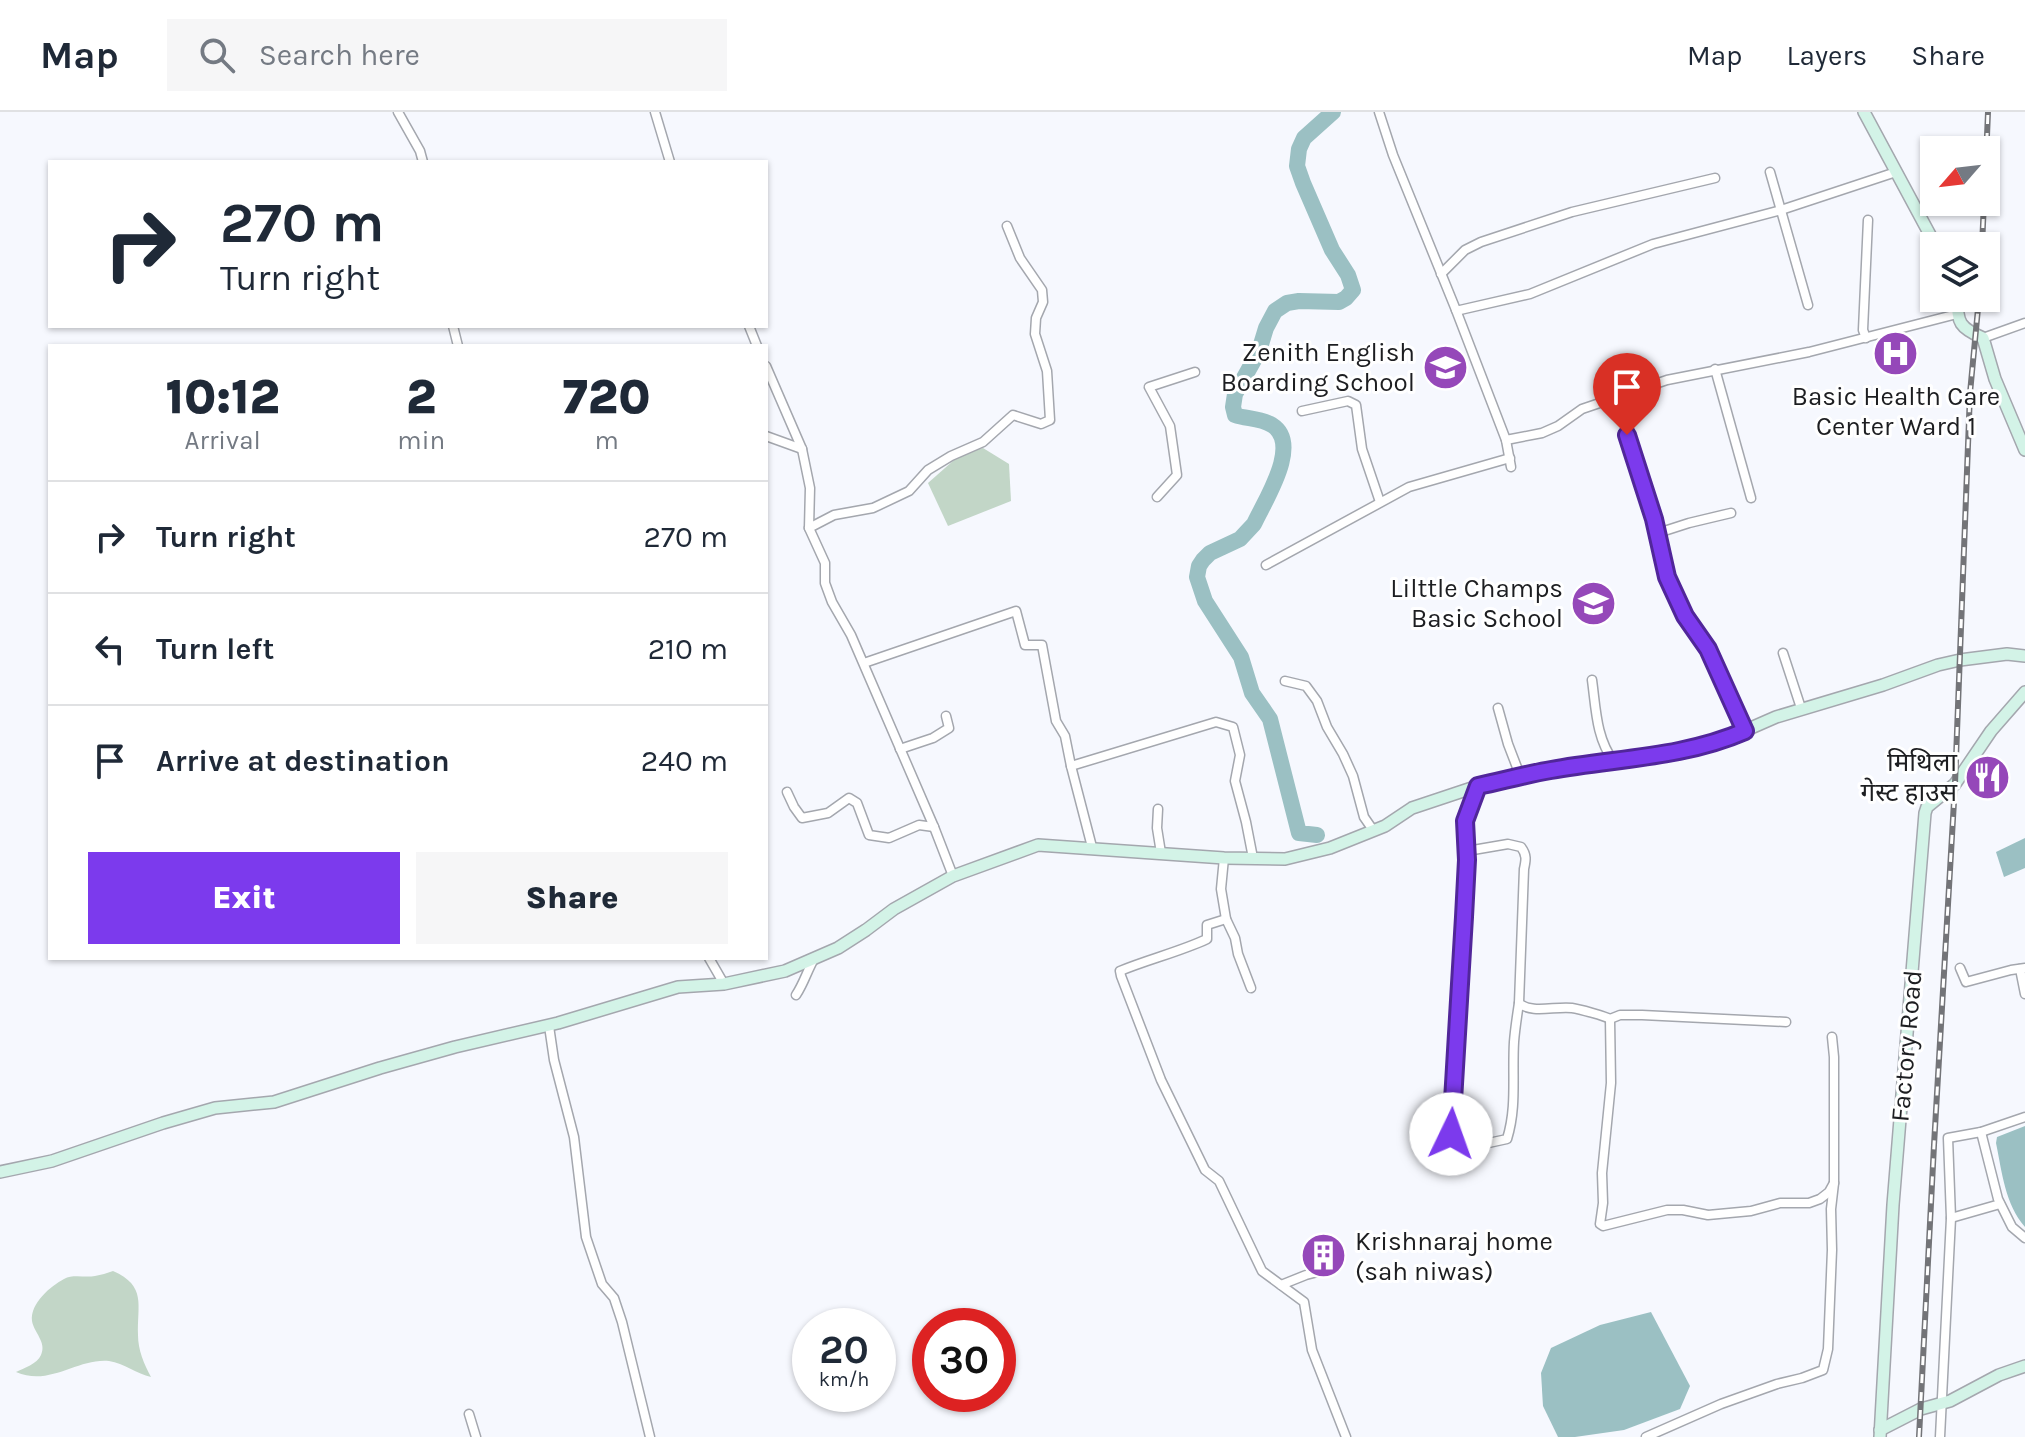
<!DOCTYPE html>
<meta charset="utf-8">
<style>
body{margin:0;font-family:Karla,"Noto Sans Devanagari",sans-serif;background:#f6f6f7;color:#1f2937;height:100vh;display:flex;flex-direction:column;font-size:30px;white-space:nowrap}
*{box-sizing:border-box;margin:0}
p{font-size:26px;color:#747a83}
.icon{flex:none;width:44px;height:44px;fill:none;stroke:currentColor;stroke-width:2;stroke-linecap:round;stroke-linejoin:round}
.map{position:relative;flex:1;overflow:hidden}
.details{position:absolute;left:48px;top:232px;width:720px;height:616px;display:flex;flex-direction:column;background:#fff;border-radius:0px;box-shadow:0 2px 6px #0004}
.details>*{flex:none}
.guide{position:absolute;left:48px;top:48px;width:720px;height:168px;border-radius:0px;box-shadow:0 2px 6px #0004;background:#fff;color:#1f2937;overflow:hidden}
.needle{width:52px;rotate:242deg}
.controls{position:absolute;left:1920px;top:24px;display:grid;gap:16px}
.controls a{display:grid;place-items:center;width:80px;height:80px;border-radius:0px;background:#fff;box-shadow:0 2px 6px #0004;font-size:40px}
.speed{position:absolute;left:792px;top:1196px;display:flex;gap:16px;font-size:40px;font-weight:700;text-align:center}
.speed>*{display:grid;place-content:center;width:104px;height:104px;border-radius:50%;background:#fff;box-shadow:0 2px 6px #0004;line-height:1}
.speed small{font-size:20px;font-weight:400}
.speed .limit{border:12px solid #d22;background:#fff;color:#111}
.pin{position:absolute;display:grid;place-items:center;width:68px;height:68px;color:#fff;margin:-82px -34px;border-radius:50% 50% 50% 0;rotate:-45deg;box-shadow:0 0 8px #0007}
.pin .icon{rotate:45deg}
.me{position:absolute;width:88px;margin:-44px;rotate:3deg;stroke-linejoin:round;filter:drop-shadow(0 0 6px #0008)}
.turn{display:flex;align-items:center;gap:28px;height:168px;padding:0 40px;font-size:36px}
.turn .icon{width:104px;height:104px;stroke-width:2.5}
.turn b{display:block;font-size:56px;line-height:68px}
.eta{display:flex;justify-content:space-evenly;align-items:center;height:136px;text-align:center}
.eta b{font-size:48px;font-weight:800;line-height:56px}
.primary-button{display:flex;gap:16px;margin-top:auto;padding:16px 40px}
.primary-button a{flex:1;height:92px;border-radius:0px;background:#7c3aed;color:#fff;font-size:32px;font-weight:800;line-height:92px;text-align:center}
.primary-button a+a{background:#f6f6f7;color:#1f2937}
ul{padding:0;list-style:none}
li{display:flex;align-items:center;gap:24px;height:112px;padding:0 40px;border-top:2px solid #e0e1e3}
li div{flex:1}
li b{display:block;font-size:30px}
li em{font-style:normal}
header{display:flex;align-items:center;gap:48px;box-sizing:border-box;height:112px;padding:0 40px;background:#fff;border-bottom:2px solid #e0e1e3}
header strong{font-size:38px}
nav{display:flex;gap:44px;margin-inline-start:auto;font-size:28px}
.search{width:560px;height:72px;background:#f6f6f7;display:flex;align-items:center;gap:20px;box-sizing:border-box;padding:0 28px;border-radius:0px;color:#747a83;font-size:30px}
.map>svg:first-child{display:block}
</style>
<header>
<strong>Map</strong>
<div class="search"><svg class="icon" aria-label="search" viewBox="0 0 24 24"><circle cx="10" cy="10" r="6"/><path d="M15 15l6 6"/></svg>Search here</div>
<nav><a>Map</a><a>Layers</a><a>Share</a></nav>
</header>
<div class="map">
<svg width="2025" height="1325" viewBox="0 0 2025 1325">
<rect width="100%" height="100%" fill="#f6f8fe"/>
<!-- green -->
<g fill="#c2d6c7">
<path d="M983 336 1009 352 1011 389 948 414 928 371 962 341Z"/>
<path d="M113 1159C147 1174 137 1193 138 1223 138 1238 144 1252 151 1265 137 1262 124 1251 109 1249 77 1246 50 1275 16 1260 24 1256 37 1252 41 1243 47 1230 34 1221 32 1209 30 1191 51 1174 64 1167 73 1162 85 1166 95 1164 101 1163 107 1161 113 1159Z"/>
</g>
<!-- water -->
<g fill="#9bc0c3">
<path d="M2025 726V756L2004 765 1996 740Z"/>
<path d="M2025 1014V1115C2005 1092 2002 1060 1996 1031L1997 1025Z"/>
<path d="M1651 1200 1690 1274 1680 1297 1624 1318 1575 1325H1558L1543 1294 1541 1261 1551 1236 1600 1213Z"/>
</g>
<g fill="none" stroke-linecap="round" stroke-linejoin="round">
<!-- river -->
<path stroke="#9bc0c3" stroke-width="16" d="M1317 723 1299 721 1270 607 1252 581 1241 545 1205 489 1197 465 1199 454 1203 448 1210 441 1240 427 1254 412C1265 388 1302 332 1272 313 1260 306 1246 307 1235 303L1233 295 1235 282 1259 239 1266 216 1275 199 1287 191 1299 189 1339 190 1346 186 1353 178 1348 163 1332 138 1303 71 1297 54 1299 37 1304 26 1333 0"/>
<defs>
<g id="street">
<path d="M398 0 420 39 423 50"/>
<path d="M655 0 670 50"/>
<path d="M1379 0 1393 43 1456 198H1460L1530 182 1653 132 1781 98 1896 60"/>
<path d="M1770 60 1808 193"/>
<path d="M1441 162 1465 138 1481 130 1572 100 1715 66"/>
<path d="M1456 198 1506 328 1511 355"/>
<path d="M453 214 458 234"/>
<path d="M749 214 757 234"/>
<path d="M1866 226 1863 218 1868 108"/>
<path d="M1983 226 2025 211"/>
<path d="M766 254 802 337 810 376 809 416 825 451V471L832 490 851 523 934 715 953 764"/>
<path d="M1715 257 1751 386"/>
<path d="M1302 299 1348 289 1356 293 1362 337 1380 390"/>
<path d="M1627 323 1654 407 1667 465 1685 504 1708 537 1745 619"/>
<path d="M766 324 802 337"/>
<path d="M1506 328 1542 321 1558 314 1582 297 1667 268 1809 240 1957 202"/>
<path d="M1157 385 1177 363 1170 314 1149 275 1195 260"/>
<path d="M809 416 834 403 873 396 909 379 928 358 951 344 983 330 1013 303 1041 312 1050 308 1047 259 1035 222 1036 206 1043 190 1042 178 1020 146 1007 114"/>
<path d="M1658 421 1689 411 1731 401"/>
<path d="M1266 453 1409 375 1510 346"/>
<path d="M1783 541 1801 596"/>
<path d="M864 551 1016 499 1025 533H1042L1056 609 1065 624 1071 654"/>
<path d="M1592 568C1596 597 1596 626 1614 650"/>
<path d="M1285 569 1306 574 1317 589 1327 615 1343 642 1353 664 1364 705 1373 718"/>
<path d="M1498 596 1508 632 1518 658 1529 662"/>
<path d="M900 637 933 626 949 616 946 604"/>
<path d="M1478 674 1465 709 1467 748 1464 805 1451 1022 1454 1026 1484 1032 1507 1027C1517 995 1512 964 1514 930 1515 917 1517 904 1519 891"/>
<path d="M787 680 794 695 802 706 828 701 849 686 857 691 869 723 889 726 919 713 934 715"/>
<path d="M1158 697 1157 716 1161 741"/>
<path d="M1092 735 1071 654 1216 610 1233 615 1240 643 1235 669 1246 710 1253 746"/>
<path d="M1473 738 1508 732 1521 735C1527 743 1526 748 1524 757L1519 891C1531 902 1555 894 1572 896 1579 897 1605 904 1610 907"/>
<path d="M1224 746 1221 777 1226 807 1235 826 1238 842 1251 876"/>
<path d="M1226 807 1207 813V827C1179 840 1149 847 1120 859L1121 864 1161 968 1205 1058 1219 1069 1262 1159 1304 1190 1312 1238 1346 1325"/>
<path d="M709 846 724 872"/>
<path d="M1960 856 1966 870 2011 858 2025 856"/>
<path d="M2020 857 2025 882"/>
<path d="M796 883C804 871 807 859 814 847"/>
<path d="M1786 910 1642 903H1620L1610 907 1611 971 1602 1061 1603 1091 1600 1112 1603 1114 1667 1098H1683L1708 1103 1751 1099 1780 1091H1809L1820 1087 1829 1080 1834 1071"/>
<path d="M549 914 554 948 574 1025 586 1125 602 1172 614 1186 622 1210 650 1325"/>
<path d="M1981 1020 1998 1087 2012 1115 2025 1126"/>
<path d="M1951 1106 2000 1092"/>
<path d="M1281 1173 1306 1163 1333 1156"/>
<path d="M469 1302 476 1325"/>
<path d="M1646 1325 1721 1292 1777 1272 1802 1266 1823 1258 1828 1237 1832 1138 1831 1097 1834 1071V945L1832 925"/>
<path d="M1940 1325 1951 1106 1948 1026 1981 1020 2025 1005"/>
</g>
<g id="secondary">
<path d="M1864 0 1936 134"/>
<path d="M1957 186C1957 211 1960 216 1983 226L1995 267 2025 338"/>
<path d="M0 1060 52 1049 163 1011 215 996 274 990 380 956 455 935 558 911 678 875 724 872 785 859 838 836 866 818 894 797 953 764 1038 733 1224 746 1285 747 1330 736 1385 714 1412 696 1478 674 1551 658 1658 644 1728 626 1776 605 1883 573 1938 553 1960 548 2007 542 2025 544"/>
<path d="M1880 1318 1921 1297 1950 1289 1999 1263 2025 1254"/>
<path d="M1880 1325 1893 1093 1925 701 1927 695 1955 672 1991 619 2025 580"/>
</g>
</defs>
<!-- street casing -->
<use href="#street" stroke="#a4a7ae" stroke-width="11"/>
<!-- secondary casing -->
<use href="#secondary" stroke="#a4a7ae" stroke-width="14"/>
<!-- street -->
<use href="#street" stroke="#fff" stroke-width="8"/>
<!-- secondary -->
<use href="#secondary" stroke="#d3f3e7" stroke-width="11"/>
<defs>
<g id="rail">
<path d="M1986 48 1988 0"/>
<path d="M1982 134 1984 90"/>
<path d="M1919 1325 1934 1033 1955 672 1970 281 1979 186"/>
</g>
</defs>
<!-- rail casing -->
<use href="#rail" stroke="#737478" stroke-width="6"/>
<!-- rail -->
<use href="#rail" stroke="#fff" stroke-width="3" stroke-dasharray="9" stroke-linecap="butt"/>
</g>
<g fill="none" stroke-linecap="round" stroke-linejoin="round">
<defs>
<path id="route" d="M1451 1022 1464 805 1467 748 1465 709 1478 674C1502 669 1527 662 1551 658 1616 646 1683 646 1745 619L1708 537 1685 504 1667 465 1654 407 1627 323"/>
</defs>
<!-- route casing -->
<use href="#route" stroke="#51269a" stroke-width="20"/>
<!-- route -->
<use href="#route" stroke="#7c3aed" stroke-width="14"/>
</g>
<!-- icons -->
<defs>
<symbol id="hospital-disc" viewBox="-11 -11 22 22"><circle r="9.5" fill="#9548b9" stroke="#fff"/><path d="M-5-5h3v3.5h4V-5h3V5h-3V1.5h-4V5h-3Z" fill="#fff"/></symbol>
<symbol id="school-disc" viewBox="-11 -11 22 22"><circle r="9.5" fill="#9548b9" stroke="#fff"/><path d="M0-5L7-2L0 1L-7-2ZM-4 1L0 2.5L4 1V4Q0 6-4 4Z" fill="#fff"/></symbol>
<symbol id="restaurant-disc" viewBox="-11 -11 22 22"><circle r="9.5" fill="#9548b9" stroke="#fff"/><path d="M-5-6h1v4h1v-4h1v4h1v-4h1v5L-1.5 .5V6h-2V.5L-5-1ZM5-6V6H3V1.5H1.5Q1.5-4 5-6Z" fill="#fff"/></symbol>
<symbol id="building-disc" viewBox="-11 -11 22 22"><circle r="9.5" fill="#9548b9" stroke="#fff"/><path d="M-4-6H4V6H1V3H-1V6H-4ZM-2.5-4.3h1.7v1.8h-1.7ZM.8-4.3h1.7v1.8H.8ZM-2.5-1h1.7V.8h-1.7ZM.8-1h1.7V.8H.8Z" fill="#fff"/></symbol>
</defs>
<g fill-rule="evenodd">
<use href="#hospital-disc" x="1870" y="216" width="51" height="51"/>
<use href="#school-disc" x="1420" y="230" width="51" height="51"/>
<use href="#school-disc" x="1568" y="466" width="51" height="51"/>
<use href="#restaurant-disc" x="1962" y="640" width="51" height="51"/>
<use href="#building-disc" x="1298" y="1118" width="51" height="51"/>
</g>
<g text-anchor="middle" stroke-width="6" stroke-linejoin="round" paint-order="stroke">
<!-- poi labels -->
<g font-size="26" fill="#1d1e21" stroke="#fff" text-anchor="end">
<text x="1415" y="249">Zenith English<tspan x="1415" dy="30">Boarding School</tspan></text>
<text x="1896" y="293" text-anchor="middle">Basic Health Care<tspan x="1896" dy="30">Center Ward 1</tspan></text>
<text x="1563" y="485">Lilttle Champs<tspan x="1563" dy="30">Basic School</tspan></text>
<text x="1957" y="659">मिथिला<tspan x="1957" dy="30">गेस्ट हाउस</tspan></text>
<text x="1355" y="1138" text-anchor="start">Krishnaraj home<tspan x="1355" dy="30">(sah niwas)</tspan></text>
</g>
<!-- street labels -->
<g font-size="26" fill="#1d1e21" stroke="#fff">
<text transform="translate(1906 934) rotate(-85)" y="9">Factory Road</text>
</g>
</g>
</svg>
<div class="controls">
<a><svg class="needle" viewBox="-14 -14 28 28"><path d="M0-13l5 13h-10z" fill="#e53935"/><path d="M0 13l5-13h-10z" fill="#747a83"/></svg></a>
<a><svg class="icon" aria-label="layers" viewBox="0 0 24 24"><path d="M12 4l9 5-9 5-9-5zM3 14l9 5 9-5"/></svg></a>
</div>
<div class="speed"><div>20<small>km/h</small></div><div class="limit">30</div></div>
<div class="pin" style="left:1627px;top:323px;background:#d93025"><svg class="icon" aria-label="arrive" viewBox="0 0 24 24"><path d="M6 21V4h12l-3 4 3 4H6"/></svg></div>
<svg class="me" style="left:1451px;top:1022px" viewBox="-20 -20 40 40"><circle r="19" fill="#fff"/><path d="M0-13L10 11 0 6-10 11z" fill="#7c3aed"/></svg>
<div class="guide">
<div class="turn"><svg class="icon" aria-label="right" viewBox="0 0 24 24"><path d="M7 20v-9h11M14 6l5 5-5 5"/></svg><div><b>270 m</b>Turn right</div></div>
</div>
<section class="details">
<div class="eta">
<div><b>10:12</b><p>Arrival</p></div>
<div><b>2</b><p>min</p></div>
<div><b>720</b><p>m</p></div>
</div>
<ul>
<li><svg class="icon" aria-label="right" viewBox="0 0 24 24"><path d="M7 20v-9h11M14 6l5 5-5 5"/></svg><div><b>Turn right</b></div><em>270 m</em></li>
<li><svg class="icon" aria-label="left" viewBox="0 0 24 24"><path d="M17 20v-9H6M10 6l-5 5 5 5"/></svg><div><b>Turn left</b></div><em>210 m</em></li>
<li><svg class="icon" aria-label="arrive" viewBox="0 0 24 24"><path d="M6 21V4h12l-3 4 3 4H6"/></svg><div><b>Arrive at destination</b></div><em>240 m</em></li>
</ul>
<div class="primary-button"><a>Exit</a><a>Share</a></div>
</section>
</div>
